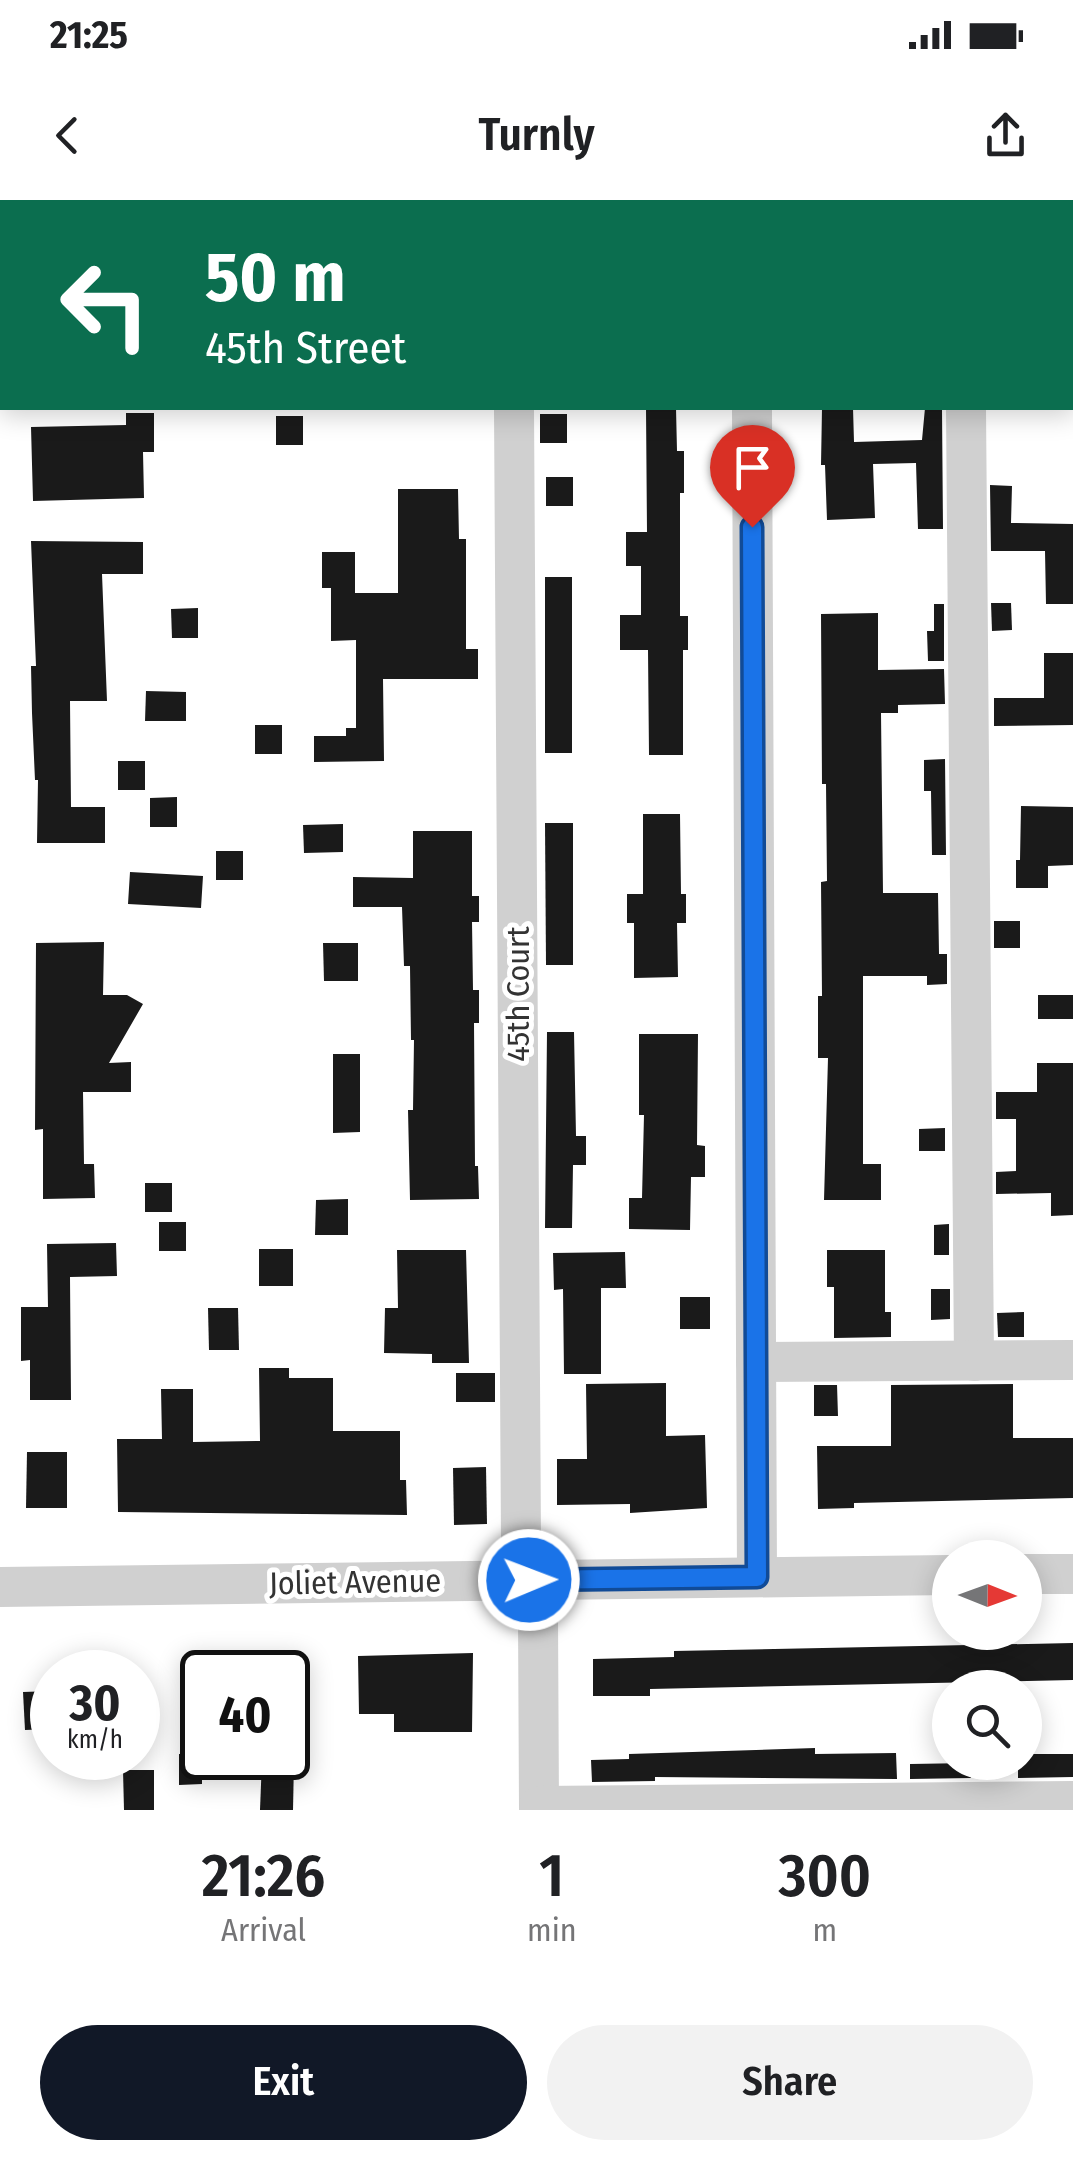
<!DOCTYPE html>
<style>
body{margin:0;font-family:"Fira Sans Condensed",sans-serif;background:#f2f2f2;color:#202124;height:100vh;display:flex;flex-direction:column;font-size:38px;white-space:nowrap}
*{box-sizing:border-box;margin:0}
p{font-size:32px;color:#757577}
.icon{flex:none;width:55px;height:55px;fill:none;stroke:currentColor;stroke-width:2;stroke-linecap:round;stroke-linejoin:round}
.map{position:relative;height:1610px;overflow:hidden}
.details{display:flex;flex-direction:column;background:#fff;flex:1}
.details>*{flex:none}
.hud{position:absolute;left:0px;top:0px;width:1075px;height:210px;box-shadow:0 5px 25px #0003;background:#0b6e4f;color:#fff;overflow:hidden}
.needle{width:65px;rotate:91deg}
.controls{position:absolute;left:932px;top:1340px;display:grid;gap:20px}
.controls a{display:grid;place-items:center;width:110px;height:110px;border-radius:50%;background:#fff;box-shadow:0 5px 25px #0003;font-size:50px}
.speed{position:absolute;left:30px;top:1450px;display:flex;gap:20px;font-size:50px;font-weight:700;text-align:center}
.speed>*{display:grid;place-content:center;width:130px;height:130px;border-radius:50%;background:#fff;box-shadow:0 5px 25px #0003;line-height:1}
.speed small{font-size:25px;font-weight:400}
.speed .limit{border:5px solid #111;border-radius:15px;background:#fff;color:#111}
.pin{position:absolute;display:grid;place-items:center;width:85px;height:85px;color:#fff;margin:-102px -42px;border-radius:50% 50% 50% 0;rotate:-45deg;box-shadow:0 0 10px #0007}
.pin .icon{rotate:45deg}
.me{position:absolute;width:110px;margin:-55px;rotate:89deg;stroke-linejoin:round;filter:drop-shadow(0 0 8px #0008)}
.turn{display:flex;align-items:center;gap:35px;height:210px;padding:0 40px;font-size:45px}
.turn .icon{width:130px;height:130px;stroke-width:2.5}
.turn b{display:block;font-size:70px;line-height:85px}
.eta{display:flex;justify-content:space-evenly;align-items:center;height:170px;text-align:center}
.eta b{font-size:60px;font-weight:600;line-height:70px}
.action{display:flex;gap:20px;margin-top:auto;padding:20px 40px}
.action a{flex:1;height:115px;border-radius:60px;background:#111827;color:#fff;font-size:40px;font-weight:600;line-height:115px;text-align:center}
.action a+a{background:#f2f2f2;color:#202124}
.status{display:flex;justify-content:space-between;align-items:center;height:70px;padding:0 50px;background:#fff;direction:ltr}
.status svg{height:28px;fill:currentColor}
header{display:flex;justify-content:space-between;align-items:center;height:130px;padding:0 40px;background:#fff;font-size:45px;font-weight:600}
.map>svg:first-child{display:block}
</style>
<div class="status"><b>21:25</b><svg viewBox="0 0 49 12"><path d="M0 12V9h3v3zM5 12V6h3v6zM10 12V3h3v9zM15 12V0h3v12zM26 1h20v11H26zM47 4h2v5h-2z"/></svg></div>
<header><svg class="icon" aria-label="back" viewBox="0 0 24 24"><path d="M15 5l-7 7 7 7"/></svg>Turnly<svg class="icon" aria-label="share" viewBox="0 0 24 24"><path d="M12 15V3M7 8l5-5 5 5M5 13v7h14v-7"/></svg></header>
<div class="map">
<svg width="1073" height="1610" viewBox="0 0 1073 1610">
<rect width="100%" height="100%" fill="#fff"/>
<!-- building -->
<g fill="#1a1a1a">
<path d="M646 208H676L677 251H684V293H680V416H688V450H683V555H649L648 450H620V415H641V366H626V332H647Z"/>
<path d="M822 208H853L854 242 922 240 925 208H942L943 329H918L916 263 873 264 875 318 827 320 825 265H821Z"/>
<path d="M126 213H154V252H143L144 298 33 301 31 227 126 225Z"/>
<rect x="540" y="214" width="27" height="29"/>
<rect x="276" y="216" width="27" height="29"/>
<rect x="546" y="277" width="27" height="29"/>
<path d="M990 285 1012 286 1011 323 1073 324V404H1046L1045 351H991Z"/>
<path d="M398 289H458L459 339H466V449H478V479H383L384 561 314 562V536H346V528H356V440L331 441V388H322V352H355V393H398Z"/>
<path d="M31 341 143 342V374H102L107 501H70L71 607H105V643H37L38 580H35L32 513 31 466H36Z"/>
<rect x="545" y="377" width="27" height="176"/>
<path d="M991 403H1011L1012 430 992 431Z"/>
<path d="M934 404H944V461H928L927 431H934Z"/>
<path d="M198 408V438H172L171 409Z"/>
<path d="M878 413V470L944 469 945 504 898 505V513H881L883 693H938L939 754H947V784L927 785V776H863V964H881V1000H824L828 858H818V796H822L821 682 827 681 826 584H822L821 414Z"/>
<path d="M1044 453H1073V525L994 526V498H1044Z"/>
<path d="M146 491 186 492V521H145Z"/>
<rect x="255" y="525" width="27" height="29"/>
<path d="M945 559 946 655H932L931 591H924V560Z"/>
<rect x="118" y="561" width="27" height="29"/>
<path d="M177 597V627H150V598Z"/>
<path d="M1021 606 1073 607V665L1048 666V688H1016V660H1020Z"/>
<path d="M643 614H680L681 694H686V723H677L678 777 634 778V723H627V694H643Z"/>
<path d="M545 623H573V765H546Z"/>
<path d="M343 624V652L304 653 303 625Z"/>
<path d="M413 631H472V696H479V722H472L473 790H479V823H474L475 966H478L479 999 410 1000 408 910H413L414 840H411L410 766H404L402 707H353V677L413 678Z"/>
<rect x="216" y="651" width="27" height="29"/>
<path d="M130 672 203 676 201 708 128 704Z"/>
<rect x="994" y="721" width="26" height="27"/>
<path d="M104 742 103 795H127L143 804 109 863 131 862V892H83L84 964H94L95 998 43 999V929L35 930 36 743Z"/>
<path d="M323 743H358V781H324Z"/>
<rect x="1038" y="795" width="35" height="24"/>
<path d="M547 832H574L576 936H586V965H573L572 1028H545Z"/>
<path d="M639 834H698L697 945 705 946V977H691L690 1030 629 1029V998H642L644 915H639Z"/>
<path d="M333 854H360V932L333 933Z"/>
<path d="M1037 863H1073V1015L1051 1016V993L996 994V972L1016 971V919H996V892H1037Z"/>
<path d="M945 928V951H919V929Z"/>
<rect x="145" y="983" width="27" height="29"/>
<path d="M348 999V1035H315L316 1000Z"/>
<rect x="159" y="1022" width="27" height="29"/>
<path d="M949 1024V1055H934V1025Z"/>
<path d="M116 1043 117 1076 70 1077 71 1200H30V1160L21 1161V1107H48L47 1044Z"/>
<rect x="259" y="1049" width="34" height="37"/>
<path d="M397 1050H466L469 1163H432V1154L384 1153 385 1108H398Z"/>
<path d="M827 1050H885V1112H891V1137L834 1138V1087H827Z"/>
<path d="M625 1052 626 1088H601V1174H564L563 1089 554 1090 553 1053Z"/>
<path d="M931 1089H950V1119L931 1120Z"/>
<rect x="680" y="1097" width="30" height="32"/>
<path d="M208 1108H238L239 1150H209Z"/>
<path d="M1024 1112V1137H998L997 1113Z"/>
<path d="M259 1168H289V1178H333V1231H400V1280H406L407 1315 118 1312 117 1239H162L161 1189H193V1242L260 1241Z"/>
<rect x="456" y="1173" width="39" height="29"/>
<path d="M666 1183V1236L705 1235 707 1308 630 1313V1304L557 1305V1259H587L586 1184Z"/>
<path d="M1013 1184V1238H1073V1298L854 1303V1308L818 1309 817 1246H891V1185Z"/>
<path d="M814 1185H837L838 1216H814Z"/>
<path d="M27 1252H67V1308H26Z"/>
<path d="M486 1267 487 1324 454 1325 453 1268Z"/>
<path d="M1073 1443V1480L650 1489V1496H593V1459L674 1457V1451Z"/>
<path d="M473 1453 472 1532H394V1514H359L358 1456Z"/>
<path d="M52 1491V1529L25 1530 23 1492Z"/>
<path d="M815 1548V1554L896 1553 897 1579 655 1577V1581L592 1582 591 1560 629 1559V1554Z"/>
<path d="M179 1554H202V1584L179 1585Z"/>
<path d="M1025 1554H1073V1577L1018 1578V1562H1025Z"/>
<path d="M262 1559 294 1561 293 1610H260Z"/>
<path d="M970 1563 971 1578 910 1579V1564Z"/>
<path d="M123 1570H154V1610H124Z"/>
</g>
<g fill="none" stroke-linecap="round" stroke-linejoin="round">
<!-- minor -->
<g stroke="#d0d0d0" stroke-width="40">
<path d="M513 0V2"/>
<path d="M751 0V2"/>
<path d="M964 0V2"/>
<path d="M514 208 521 1343 538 1417 539 1610"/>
<path d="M752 208 757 1377"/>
<path d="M966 208 974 1161"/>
<path d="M756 1162 1073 1160"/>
<path d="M1025 1374H1073"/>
<path d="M0 1387 950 1375"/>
<path d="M539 1606 1073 1601"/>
</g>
</g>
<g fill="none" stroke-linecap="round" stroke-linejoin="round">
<defs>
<path id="route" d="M529 1380 757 1377 752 327"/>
</defs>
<!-- route casing -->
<use href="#route" stroke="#114b97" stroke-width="25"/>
<!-- route -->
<use href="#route" stroke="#1a73e8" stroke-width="18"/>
</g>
<g text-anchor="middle" stroke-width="10" stroke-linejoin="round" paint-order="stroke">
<!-- street labels -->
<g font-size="32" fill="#333" stroke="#fff">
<text transform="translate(518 794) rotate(-90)" y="11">45th Court</text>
<text transform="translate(355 1382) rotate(-1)" y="11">Joliet Avenue</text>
</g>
</g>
</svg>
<div class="controls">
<a><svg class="needle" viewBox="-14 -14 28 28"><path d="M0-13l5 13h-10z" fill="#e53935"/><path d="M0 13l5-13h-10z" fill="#757577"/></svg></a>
<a><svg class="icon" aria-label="search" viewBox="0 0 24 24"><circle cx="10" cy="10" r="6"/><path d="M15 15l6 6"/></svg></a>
</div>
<div class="speed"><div>30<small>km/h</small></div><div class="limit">40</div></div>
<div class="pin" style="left:752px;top:327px;background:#d93025"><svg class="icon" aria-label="arrive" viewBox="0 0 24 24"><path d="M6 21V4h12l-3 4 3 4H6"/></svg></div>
<svg class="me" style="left:529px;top:1380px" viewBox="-20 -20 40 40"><circle r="17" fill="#1a73e8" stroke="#fff" stroke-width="3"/><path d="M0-11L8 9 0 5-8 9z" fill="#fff"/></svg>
<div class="hud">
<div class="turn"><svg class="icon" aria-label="left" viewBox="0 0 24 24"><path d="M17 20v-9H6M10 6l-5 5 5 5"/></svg><div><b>50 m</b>45th Street</div></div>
</div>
</div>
<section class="details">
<div class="eta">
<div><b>21:26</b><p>Arrival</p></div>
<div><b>1</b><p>min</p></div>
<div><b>300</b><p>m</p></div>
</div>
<div class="action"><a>Exit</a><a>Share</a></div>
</section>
